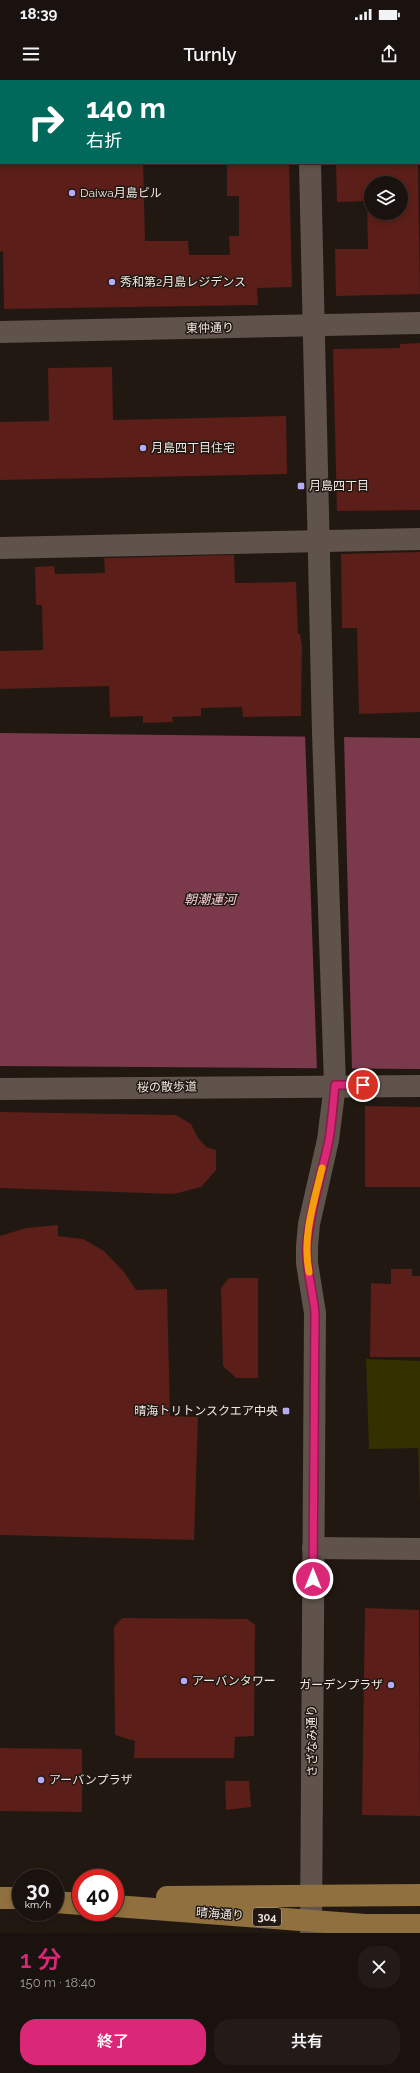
<!DOCTYPE html>
<html lang="ja">
<meta charset="utf-8">
<style>
body{margin:0;font-family:Raleway,"Noto Sans JP",sans-serif;background:#231b17;color:#f1f3f6;height:100vh;display:flex;flex-direction:column;font-size:15px;white-space:nowrap}
*{box-sizing:border-box;margin:0}
p{font-size:13px;color:#9f9e9e}
.icon{flex:none;width:22px;height:22px;fill:none;stroke:currentColor;stroke-width:2;stroke-linecap:round;stroke-linejoin:round}
.map{position:relative;height:1853px;overflow:hidden}
.side{display:flex;flex-direction:column;background:#1a120e;flex:1}
.side>*{flex:none}
.banner{position:absolute;left:0px;top:0px;width:420px;height:84px;box-shadow:0 2px 6px #0003,0 0 0 1px #38322e;background:#00695c;color:#fff;overflow:hidden}
.tools{position:absolute;left:364px;top:96px;display:grid;gap:8px}
.tools a{display:grid;place-items:center;width:44px;height:44px;border-radius:50%;background:#1a120e;box-shadow:0 2px 6px #0003,0 0 0 1px #38322e;font-size:20px}
.speed{position:absolute;left:12px;top:1789px;display:flex;gap:8px;font-size:20px;font-weight:700;text-align:center}
.speed>*{display:grid;place-content:center;width:52px;height:52px;border-radius:50%;background:#1a120e;box-shadow:0 2px 6px #0003,0 0 0 1px #38322e;line-height:1}
.speed small{font-size:10px;font-weight:400}
.speed .limit{border:6px solid #d22;background:#fff;color:#111}
.pin{position:absolute;display:grid;place-items:center;width:34px;height:34px;color:#fff;margin:-17px;border:2px solid #fff;border-radius:50%;box-shadow:0 1px 4px #0007}
.me{position:absolute;width:44px;margin:-22px;rotate:0deg;stroke-linejoin:round;filter:drop-shadow(0 0 3px #0008)}
.turn{display:flex;align-items:center;gap:14px;height:84px;padding:0 20px;font-size:18px}
.turn .icon{width:52px;height:52px;stroke-width:2.5}
.turn b{display:block;font-size:28px;line-height:34px}
.round{display:grid;place-items:center;flex:none;width:42px;height:42px;border-radius:16px;background:#231b17}
.head{display:flex;align-items:center;justify-content:space-between;height:68px;padding:0 20px}
h1{font-size:24px;font-weight:600;line-height:30px;color:#db2777}
.button{display:flex;gap:8px;margin-top:auto;padding:8px 20px}
.button a{flex:1;height:46px;border-radius:16px;background:#db2777;color:#fff;font-size:16px;font-weight:600;line-height:46px;text-align:center}
.button a+a{background:#231b17;color:#f1f3f6}
.status{display:flex;justify-content:space-between;align-items:center;height:28px;padding:0 20px;background:#1a120e;direction:ltr}
.status svg{height:11px;fill:currentColor}
header{display:flex;justify-content:space-between;align-items:center;height:52px;padding:0 20px;background:#1a120e;font-size:18px;font-weight:600}
.map>svg:first-child{display:block}
</style>
<div class="status"><b>18:39</b><svg viewBox="0 0 49 12"><path d="M0 12V9h3v3zM5 12V6h3v6zM10 12V3h3v9zM15 12V0h3v12zM26 1h20v11H26zM47 4h2v5h-2z"/></svg></div>
<header><svg class="icon" aria-label="menu" viewBox="0 0 24 24"><path d="M4 6h16M4 12h16M4 18h16"/></svg>Turnly<svg class="icon" aria-label="share" viewBox="0 0 24 24"><path d="M12 15V3M7 8l5-5 5 5M5 13v7h14v-7"/></svg></header>
<div class="map">
<svg width="420" height="1853" viewBox="0 0 420 1853">
<rect width="100%" height="100%" fill="#221812"/>
<!-- green -->
<g fill="#343000">
<path d="M0 0H166V1H1L0 15Z"/>
<path d="M366 1279 420 1281V1422L418 1368 369 1369Z"/>
</g>
<!-- water -->
<path fill="#7a3a4b" d="M0 653 420 658V989L0 986Z"/>
<!-- pier -->
<path fill="#221812" d="M305 654 344 655 352 991 317 990Z"/>
<!-- building -->
<g fill="#5b1e18" fill-rule="evenodd">
<path d="M0 83H143L145 161H188L189 175H230L229 156H239V116H227V83H289L292 207 257 208 258 225 4 229 3 171 0 172Z"/>
<path d="M336 83H418L420 214 336 216 335 169H368L367 121 337 122ZM371 103H401V133H371Z"/>
<path d="M420 263V430L337 431 333 269 400 268V264Z"/>
<path d="M112 287 113 340 286 336 287 394 0 400V342L49 341 48 288Z"/>
<path d="M420 472V632L359 634 357 548H342L341 474Z"/>
<path d="M234 475 235 503 296 502 298 554H300L302 566 301 636 243 637 242 627 201 628V636L172 637 173 642 143 643V636L110 637 109 606 0 609V571L43 570 42 525H36L35 487 54 486 55 494 105 493 104 478Z"/>
<path d="M365 1026 420 1027V1107H365Z"/>
<path d="M0 1032 176 1035 191 1044 198 1058 206 1067 216 1070V1090L201 1107 174 1114 0 1108Z"/>
<path d="M58 1145V1156L83 1159 104 1171 124 1192 136 1210 167 1209 170 1336 198 1337 194 1460 0 1455V1156L26 1148Z"/>
<path d="M391 1189H412V1196H420V1277H370L371 1203 391 1204Z"/>
<path d="M229 1198H258V1298H236L223 1286 221 1208Z"/>
<path d="M365 1528 419 1530 420 1736 362 1735Z"/>
<path d="M122 1538 247 1539 255 1545 254 1656 235 1657 234 1678H134L135 1661 115 1655 114 1547Z"/>
<path d="M0 1668 82 1669V1732L0 1731Z"/>
<path d="M225 1701H249L251 1727 226 1730Z"/>
</g>
<g fill="none" stroke-linecap="round" stroke-linejoin="round">
<!-- minor -->
<g stroke="#5f534b" stroke-width="22">
<path d="M308 0V1"/>
<path d="M419 27H420"/>
<path d="M0 36H1"/>
<path d="M310 83 323 653 335 1005 328 1060 309 1144 307 1166V1183L315 1233 311 1853"/>
<path d="M0 252 420 243"/>
<path d="M0 468 420 459"/>
<path d="M0 1009 420 1006"/>
<path d="M313 1468 420 1469"/>
</g>
<!-- major -->
<g stroke="#8f703e" stroke-width="22">
<path d="M167 1817 420 1815"/>
<path d="M0 1818H21"/>
<path d="M55 1822 81 1824"/>
<path d="M115 1826 365 1845H420"/>
</g>
</g>
<g fill="none" stroke-linecap="round" stroke-linejoin="round">
<defs>
<path id="route" d="M313 1499 315 1233C313 1210 305 1187 307 1164 310 1129 322 1094 329 1060 332 1042 333 1024 335 1005H363"/>
</defs>
<!-- route casing -->
<use href="#route" stroke="#8e194d" stroke-width="10"/>
<!-- route -->
<use href="#route" stroke="#db2777" stroke-width="7"/>
<!-- slow -->
<path stroke="#f59e0b" stroke-width="7" d="M309 1192C302 1157 314 1122 322 1088"/>
</g>
<!-- markers -->
<g fill="#b5acf8" stroke="#221812" stroke-width="1.5">
<circle cx="72" cy="113" r="4"/>
<circle cx="112" cy="202" r="4"/>
<circle cx="143" cy="368" r="4"/>
<rect x="297" y="402" width="8" height="8" rx="2"/>
<rect x="282" y="1327" width="8" height="8" rx="2"/>
<circle cx="184" cy="1601" r="4"/>
<circle cx="391" cy="1605" r="4"/>
<circle cx="41" cy="1700" r="4"/>
</g>
<g text-anchor="middle" stroke-width="3" stroke-linejoin="round" paint-order="stroke">
<!-- shield labels -->
<rect fill="#221812" stroke="#b1a9a4" stroke-width="1" x="253" y="1828" width="28" height="18" rx="3"/>
<g font-size="11" font-weight="bold" fill="#eee7e3">
<text x="267" y="1841">304</text>
</g>
<!-- poi labels -->
<g font-size="12" fill="#eee7e3" stroke="#221812" text-anchor="start">
<text x="80" y="117">Daiwa月島ビル</text>
<text x="120" y="206">秀和第2月島レジデンス</text>
<text x="151" y="372">月島四丁目住宅</text>
<text x="309" y="410">月島四丁目</text>
<text x="278" y="1335" text-anchor="end">晴海トリトンスクエア中央</text>
<text x="192" y="1605">アーバンタワー</text>
<text x="383" y="1609" text-anchor="end">ガーデンプラザ</text>
<text x="49" y="1704">アーバンプラザ</text>
</g>
<!-- street labels -->
<g font-size="12" fill="#eee7e3" stroke="#221812">
<text transform="translate(210 248) rotate(-1)" y="4">東仲通り</text>
<text transform="translate(167 1007) rotate(-1)" y="4">桜の散歩道</text>
<text transform="translate(312 1661) rotate(-90)" y="4">さざなみ通り</text>
<text transform="translate(220 1834) rotate(4)" y="4">晴海通り</text>
</g>
<!-- water labels -->
<g font-size="13" font-style="italic" fill="#f7cdd6" stroke="#221812">
<text x="210" y="824">朝潮運河</text>
</g>
</g>
</svg>
<div class="tools">
<a><svg class="icon" aria-label="layers" viewBox="0 0 24 24"><path d="M12 4l9 5-9 5-9-5zM3 14l9 5 9-5"/></svg></a>
</div>
<div class="speed"><div>30<small>km/h</small></div><div class="limit">40</div></div>
<div class="pin" style="left:363px;top:1005px;background:#d93025"><svg class="icon" aria-label="arrive" viewBox="0 0 24 24"><path d="M6 21V4h12l-3 4 3 4H6"/></svg></div>
<svg class="me" style="left:313px;top:1499px" viewBox="-20 -20 40 40"><circle r="17" fill="#db2777" stroke="#fff" stroke-width="3"/><path d="M0-11L8 9 0 5-8 9z" fill="#fff"/></svg>
<div class="banner">
<div class="turn"><svg class="icon" aria-label="right" viewBox="0 0 24 24"><path d="M7 20v-9h11M14 6l5 5-5 5"/></svg><div><b>140 m</b>右折</div></div>
</div>
</div>
<section class="side">
<div class="head"><div><h1>1 分</h1><p>150 m · 18:40</p></div><a class="round"><svg class="icon" aria-label="close" viewBox="0 0 24 24"><path d="M6 6l12 12M18 6L6 18"/></svg></a></div>
<div class="button"><a>終了</a><a>共有</a></div>
</section>
